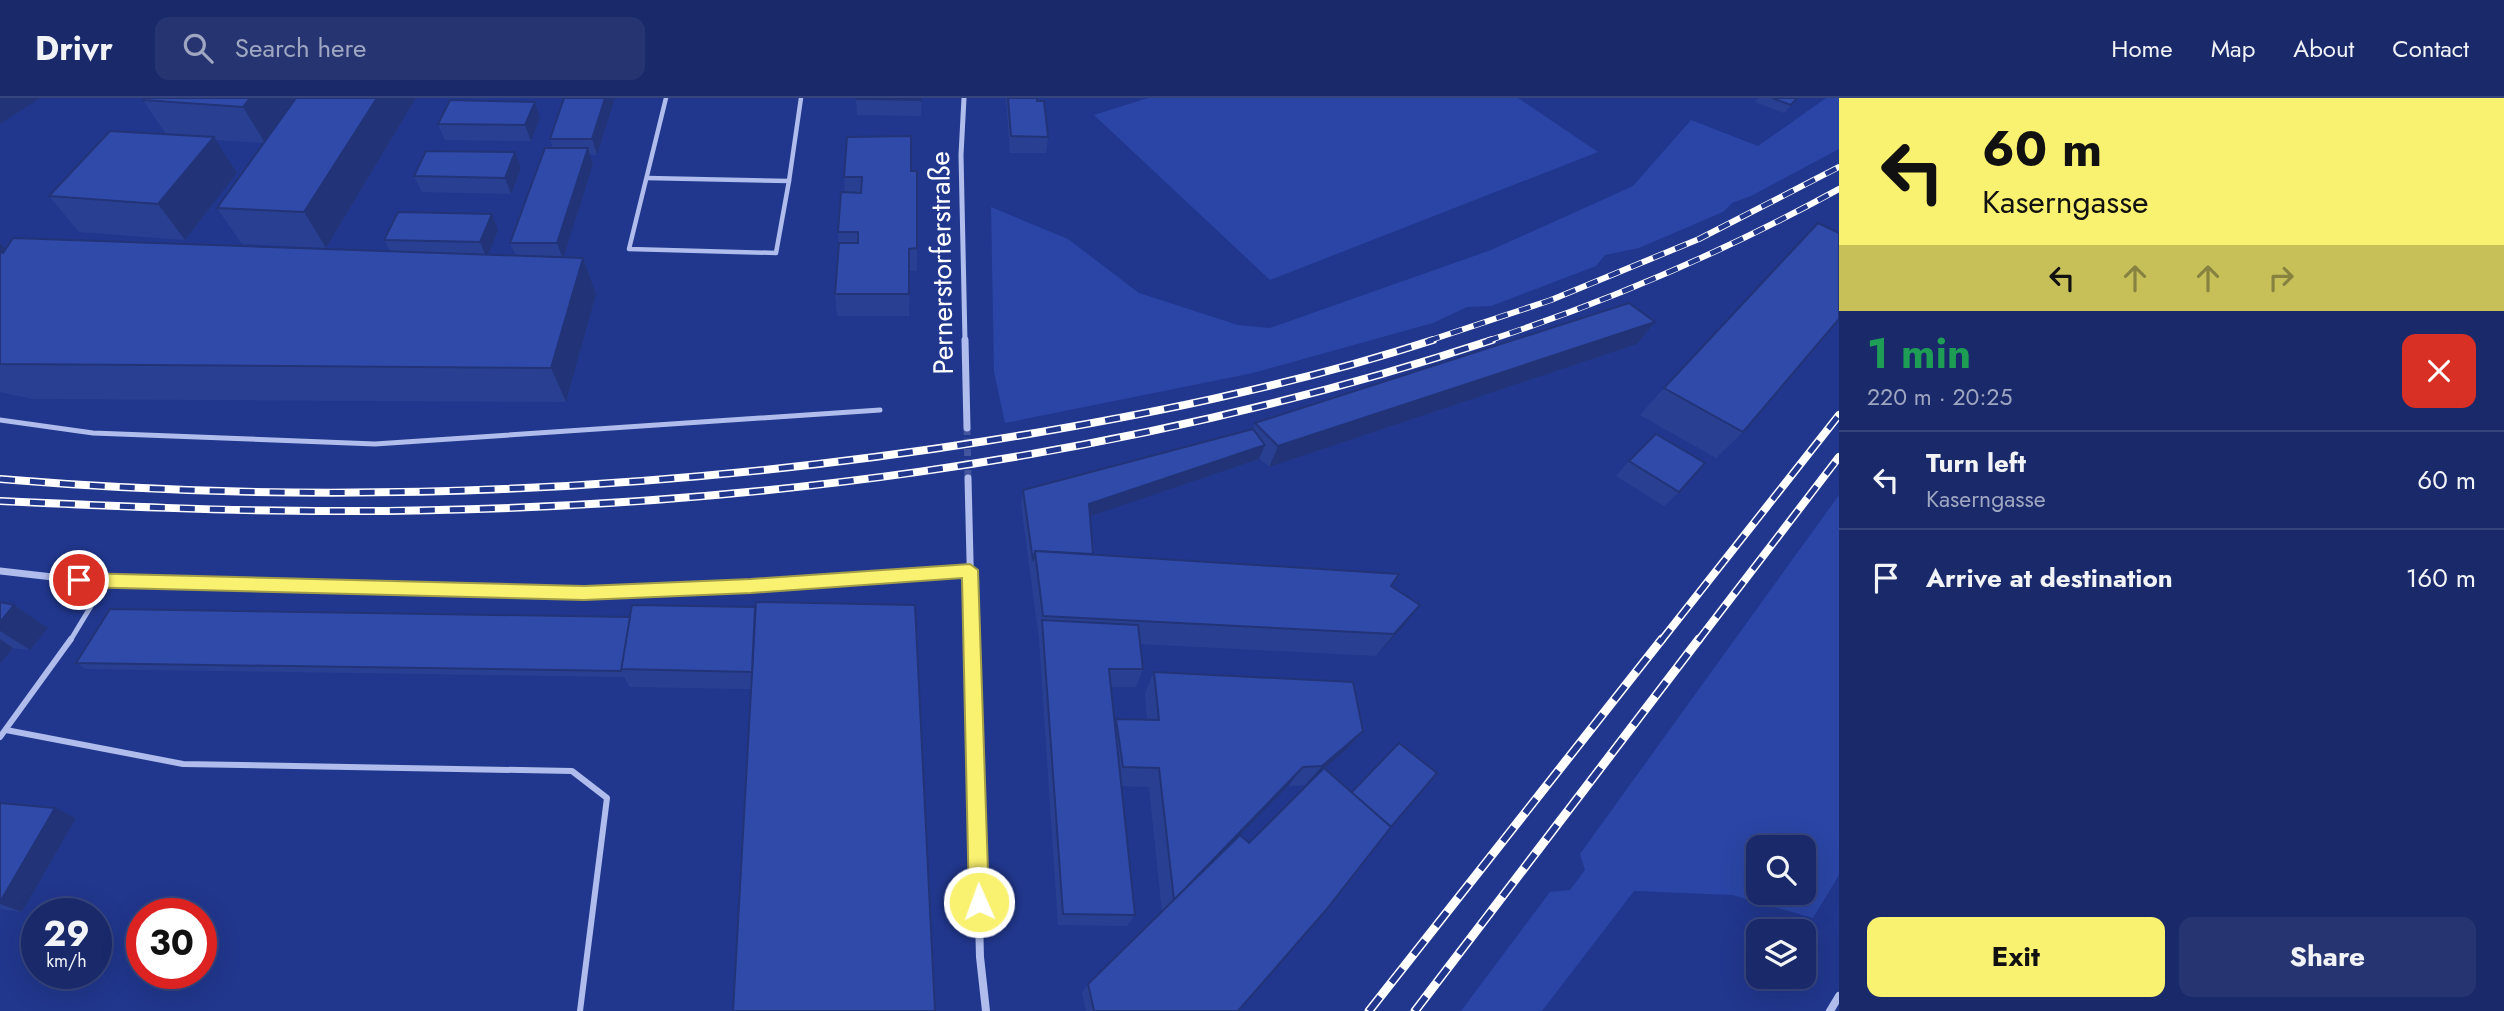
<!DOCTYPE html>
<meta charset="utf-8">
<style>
body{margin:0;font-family:Jost,sans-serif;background:#263572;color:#f1f3f6;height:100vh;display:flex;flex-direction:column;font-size:26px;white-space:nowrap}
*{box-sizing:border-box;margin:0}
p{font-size:23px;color:#9fa6c1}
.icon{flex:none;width:38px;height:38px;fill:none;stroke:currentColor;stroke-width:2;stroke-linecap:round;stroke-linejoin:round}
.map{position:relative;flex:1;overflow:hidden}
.side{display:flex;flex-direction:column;background:#19296a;width:665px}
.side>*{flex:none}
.guide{background:#f9f170;color:#111;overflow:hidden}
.tools{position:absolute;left:1746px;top:737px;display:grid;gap:14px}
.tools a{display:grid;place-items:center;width:70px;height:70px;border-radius:14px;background:#19296a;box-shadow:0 7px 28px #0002,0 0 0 2px #37457e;font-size:35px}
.speed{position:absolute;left:21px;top:800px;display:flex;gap:14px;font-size:35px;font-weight:700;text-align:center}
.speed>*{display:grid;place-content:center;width:91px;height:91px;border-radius:50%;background:#19296a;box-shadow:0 7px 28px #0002,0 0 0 2px #37457e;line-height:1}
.speed small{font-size:18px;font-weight:400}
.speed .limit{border:10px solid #d22;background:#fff;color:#111}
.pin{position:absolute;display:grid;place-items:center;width:60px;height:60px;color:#fff;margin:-30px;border:4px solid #fff;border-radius:50%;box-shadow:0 2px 7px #0007}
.me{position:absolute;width:77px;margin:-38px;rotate:358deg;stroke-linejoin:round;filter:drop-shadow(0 0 5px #0008)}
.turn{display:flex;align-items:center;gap:24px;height:147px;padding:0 28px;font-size:32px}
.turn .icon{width:91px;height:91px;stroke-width:2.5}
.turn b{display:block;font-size:49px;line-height:60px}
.lanes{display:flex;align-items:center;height:66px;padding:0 28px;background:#0003;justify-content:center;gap:35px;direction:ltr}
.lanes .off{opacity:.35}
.round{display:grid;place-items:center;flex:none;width:74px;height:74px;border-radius:14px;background:#263572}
.summary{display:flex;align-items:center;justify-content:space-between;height:119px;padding:0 28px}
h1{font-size:42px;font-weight:700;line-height:52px;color:#1e9e55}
.action{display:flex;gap:14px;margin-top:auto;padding:14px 28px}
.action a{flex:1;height:80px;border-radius:14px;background:#f9f170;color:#111;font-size:28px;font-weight:700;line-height:80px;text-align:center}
.action a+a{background:#263572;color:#f1f3f6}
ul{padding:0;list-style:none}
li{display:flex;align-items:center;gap:21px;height:98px;padding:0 28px;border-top:2px solid #37457e}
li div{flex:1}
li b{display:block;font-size:26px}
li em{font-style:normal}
header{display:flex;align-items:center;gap:42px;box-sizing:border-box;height:98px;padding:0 35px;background:#19296a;border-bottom:2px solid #37457e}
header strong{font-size:33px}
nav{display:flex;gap:38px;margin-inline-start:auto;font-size:24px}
.search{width:490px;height:63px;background:#263572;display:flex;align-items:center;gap:18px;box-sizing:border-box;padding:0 24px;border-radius:14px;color:#9fa6c1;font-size:26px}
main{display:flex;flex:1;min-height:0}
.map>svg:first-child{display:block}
</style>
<header>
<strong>Drivr</strong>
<div class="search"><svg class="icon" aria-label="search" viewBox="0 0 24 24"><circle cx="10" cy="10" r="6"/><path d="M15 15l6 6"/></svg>Search here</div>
<nav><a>Home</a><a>Map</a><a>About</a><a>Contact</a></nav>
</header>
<main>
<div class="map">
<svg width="1839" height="913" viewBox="0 0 1839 913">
<rect width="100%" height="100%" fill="#21378d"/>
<!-- green -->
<g fill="#2a45a5" fill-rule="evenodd">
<path d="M1148 0H1518L1598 54 1270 182 1094 17Z"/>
<path d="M1826 0H1839V51L1751 98 1732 105 1723 114 1639 150 1605 157 1596 168 1491 208 1467 209 1433 225 1253 275 1005 325 994 274 991 109 1068 141 1139 195 1238 227 1270 230 1491 152 1633 88 1691 22 1758 48Z"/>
<path d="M1839 397V777L1813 820 1732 797 1634 793 1542 913H1461L1550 794 1570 792 1585 772 1580 756ZM1759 749H1804V794H1759Z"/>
</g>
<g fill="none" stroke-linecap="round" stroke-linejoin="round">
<!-- street-tunnel -->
<path stroke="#42559e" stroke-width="7" stroke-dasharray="7 3.5" stroke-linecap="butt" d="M967 330 968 380"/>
<!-- lane-far2 -->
<g stroke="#afbcec" stroke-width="4.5">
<path d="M666 0 629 151 776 155 789 83"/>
<path d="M647 80 789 83 801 0"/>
</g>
<!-- lane-far1 -->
<g stroke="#afbcec" stroke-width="5">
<path d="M0 322 93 335 375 346 880 312"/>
<path d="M70 543 105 485"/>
</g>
<!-- lane -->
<g stroke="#afbcec" stroke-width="6">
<path d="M6 632 183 666 572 673 607 700 580 913"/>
<path d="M0 639 71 541"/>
</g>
<!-- street-far2 -->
<path stroke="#afbcec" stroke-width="5" d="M964 0 961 57 965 243"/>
<!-- street-far1 -->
<g stroke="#afbcec" stroke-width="7">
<path d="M965 242 967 330"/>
<path d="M968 380 972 543"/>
<path d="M0 473 105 485 584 495 751 488 970 472"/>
</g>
<!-- street -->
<g stroke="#afbcec" stroke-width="8">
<path d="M972 541 980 859 986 913"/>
<path d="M1830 913 1839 898"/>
</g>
<defs>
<g id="rail-far2">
<path d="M1428 243 1551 202 1699 141 1839 69"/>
<path d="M1487 243C1609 203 1726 153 1839 91"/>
</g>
<g id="rail-far1">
<path d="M0 381C328 408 661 394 986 343 1137 319 1288 289 1433 242"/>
<path d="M0 403C111 408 222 413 334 413 723 414 1122 364 1492 242"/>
<path d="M1661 543 1839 317"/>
<path d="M1698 543 1839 359"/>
</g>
<g id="rail">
<path d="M1369 913 1662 541"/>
<path d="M1415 913 1699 541"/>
</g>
</defs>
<!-- rail-far2 casing -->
<use href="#rail-far2" stroke="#fff" stroke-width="6"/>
<!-- rail-far1 casing -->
<use href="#rail-far1" stroke="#fff" stroke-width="8"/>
<!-- rail casing -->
<use href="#rail" stroke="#fff" stroke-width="9"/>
<!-- rail-far2 -->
<use href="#rail-far2" stroke="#21378d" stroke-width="4.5" stroke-dasharray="12" stroke-linecap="butt"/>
<!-- rail-far1 -->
<use href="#rail-far1" stroke="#21378d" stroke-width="5" stroke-dasharray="15" stroke-linecap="butt"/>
<!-- rail -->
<use href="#rail" stroke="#21378d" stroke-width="6" stroke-dasharray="18" stroke-linecap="butt"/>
</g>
<!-- wall -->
<g fill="#294092" fill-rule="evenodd">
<path d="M416 0 326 150 242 146 217 110 264 45 215 42 237 75 185 142 79 134 49 98 166 36 143 2Z"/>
<path d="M615 0 597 57H590L593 66 563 159 583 160 596 196 566 304 33 301 0 294V145L5 151 390 153 384 142 498 132 488 157 516 158 510 145 553 50 550 41Z"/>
<path d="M856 0H921V18L857 17Z"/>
<path d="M1006 0H1037L1048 39 1046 55H1010Z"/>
<path d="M1758 0H1798L1784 15 1755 4Z"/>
<path d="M535 4 540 20 531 43 445 42 438 26Z"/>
<path d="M521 70 511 96 422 94 414 78Z"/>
<path d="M917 73V173H910L909 218H837L835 196 839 146 838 134 845 95 844 79Z"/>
<path d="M1637 246 1269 369 1259 360V361L1090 418 1093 456 1391 488 1420 507 1376 558 1140 546 1143 571 1136 589H1111L1115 624 1116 621 1147 622 1145 595 1154 574 1345 653 1324 671 1391 729 1238 913H1086L1082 895 1088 886 1162 814 1149 689 1121 688 1135 817 1127 828 1058 827 1039 541 1021 406 1023 392 1253 331 1255 325ZM1321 673 1249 745 1231 746 1288 688 1305 687Z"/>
<path d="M1664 290 1743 334 1716 360 1640 317Z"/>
<path d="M1629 363 1679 394 1664 408 1616 378Z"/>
<path d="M0 504 14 507 48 530 30 552 13 550 0 566Z"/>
<path d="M755 509 751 591 630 589 624 579 86 571 76 565Z"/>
<path d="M0 705 76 720 22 814 0 811Z"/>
</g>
<!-- shaded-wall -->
<g fill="#223477">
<path d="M0 0H40L0 26Z"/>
<path d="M250 0H300L265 45 243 9Z"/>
<path d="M377 0H416L326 150 304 114Z"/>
<path d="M605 0H615L597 57 592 41Z"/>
<path d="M535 4 540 20 531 43 525 27Z"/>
<path d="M214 39 237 75 185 142 158 106Z"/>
<path d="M588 50 593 66 563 161 557 145Z"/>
<path d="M515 54 521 70 511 96 505 80Z"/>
<path d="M492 116 498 132 487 160 480 144Z"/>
<path d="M0 145 27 174H0Z"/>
<path d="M583 160 596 196 566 304 551 270Z"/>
<path d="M1655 224 1637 246 1269 369 1278 348Z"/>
<path d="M1265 347 1259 361 1085 420 1089 406Z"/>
<path d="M14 507 48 530 30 552 0 533V524Z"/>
<path d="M1420 507 1401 531 1376 558 1394 536Z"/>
<path d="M0 541 13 550 0 566Z"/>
<path d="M1363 633 1345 653 1305 687 1322 668Z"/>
<path d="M1303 669 1288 688 1162 816 1174 802Z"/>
<path d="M55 710 76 720 22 814 0 806V804Z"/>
</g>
<!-- building -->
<g fill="#304aaa" stroke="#223477" stroke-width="2">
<path d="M145 0H250L243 9 143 2Z"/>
<path d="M296 0H377L304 114 217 110Z"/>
<path d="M564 0H605L592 41H550Z"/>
<path d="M856 0H921V2L856 1Z"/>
<path d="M1008 0H1037V3H1044L1048 39 1011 38Z"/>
<path d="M1772 0H1797L1791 7Z"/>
<path d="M450 2 535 4 525 27 438 26Z"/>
<path d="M110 33 214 39 158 106 49 98Z"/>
<path d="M911 38V73H917V150L909 151V196H835L839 145H858V134H838L841 94 861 95 862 79H844L847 39Z"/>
<path d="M545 50H588L557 145H510Z"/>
<path d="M426 53 515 54 505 80 414 78Z"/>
<path d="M398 114 492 116 480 144 384 142Z"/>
<path d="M1818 125 1839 135V221L1743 334 1664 290Z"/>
<path d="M13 140 583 160 551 270 0 266V154L3 155Z"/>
<path d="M1629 205 1655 224 1278 348 1255 325Z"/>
<path d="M1253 331 1265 347 1089 406 1093 456 1035 453 1033 463 1023 392Z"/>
<path d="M1656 336 1705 365 1679 394 1629 363Z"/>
<path d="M1035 453 1399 476 1391 488 1420 507 1394 536 1043 518Z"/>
<path d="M0 504 14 507 0 524Z"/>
<path d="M756 504 915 507 935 913H733Z"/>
<path d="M632 507 755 509 752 574 620 571Z"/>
<path d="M110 511 630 519 621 573 76 565Z"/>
<path d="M1042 522 1138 527 1143 571H1109L1135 817 1063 816Z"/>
<path d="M1154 574 1353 584 1363 633 1322 668 1303 669 1174 802 1159 670 1123 669 1116 621 1159 622Z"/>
<path d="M1399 645 1437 675 1391 729 1351 695Z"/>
<path d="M1324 670 1391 729 1326 812 1238 913H1094L1088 886 1240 737 1249 745Z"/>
<path d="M0 705 55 710 0 804Z"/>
</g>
<!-- route -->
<path fill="#f9f170" stroke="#a29d49" stroke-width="2" d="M970 466 978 472 989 804 986 811 979 814 972 811 969 804 962 480 751 495 584 502 79 489 71 482 79 475 584 488 751 481Z"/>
<g text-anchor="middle" stroke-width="7" stroke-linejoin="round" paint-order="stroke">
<!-- street labels -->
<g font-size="28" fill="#fff" stroke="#21378d">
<text transform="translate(941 165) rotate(-91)" y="10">Pernerstorferstraße</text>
</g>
</g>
</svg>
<div class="tools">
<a><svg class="icon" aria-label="search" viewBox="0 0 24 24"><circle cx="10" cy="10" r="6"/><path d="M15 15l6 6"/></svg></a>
<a><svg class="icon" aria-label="layers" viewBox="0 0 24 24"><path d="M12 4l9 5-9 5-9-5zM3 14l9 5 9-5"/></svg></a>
</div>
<div class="speed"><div>29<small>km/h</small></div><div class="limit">30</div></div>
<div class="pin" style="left:79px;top:482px;background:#d93025"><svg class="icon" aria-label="arrive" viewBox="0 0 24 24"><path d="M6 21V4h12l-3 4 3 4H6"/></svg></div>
<svg class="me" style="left:979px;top:804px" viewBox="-20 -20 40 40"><circle r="17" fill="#f9f170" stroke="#fff" stroke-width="3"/><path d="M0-11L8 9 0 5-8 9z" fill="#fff"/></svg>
</div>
<section class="side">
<div class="guide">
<div class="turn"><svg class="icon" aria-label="left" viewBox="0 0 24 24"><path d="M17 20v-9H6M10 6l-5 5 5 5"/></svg><div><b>60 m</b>Kaserngasse</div></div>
<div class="lanes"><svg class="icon" aria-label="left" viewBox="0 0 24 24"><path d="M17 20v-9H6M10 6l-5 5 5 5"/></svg><svg class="icon off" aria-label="ahead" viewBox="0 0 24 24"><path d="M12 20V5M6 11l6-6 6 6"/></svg><svg class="icon off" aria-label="ahead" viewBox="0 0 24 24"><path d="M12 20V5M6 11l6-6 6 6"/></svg><svg class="icon off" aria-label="right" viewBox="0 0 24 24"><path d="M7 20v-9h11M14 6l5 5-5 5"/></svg></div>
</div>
<div class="summary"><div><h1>1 min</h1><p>220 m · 20:25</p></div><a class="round" style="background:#d93025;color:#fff"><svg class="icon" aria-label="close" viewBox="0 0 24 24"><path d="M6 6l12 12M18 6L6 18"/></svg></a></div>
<ul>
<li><svg class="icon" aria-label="left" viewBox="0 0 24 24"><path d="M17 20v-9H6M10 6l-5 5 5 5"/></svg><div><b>Turn left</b><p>Kaserngasse</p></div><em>60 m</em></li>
<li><svg class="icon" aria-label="arrive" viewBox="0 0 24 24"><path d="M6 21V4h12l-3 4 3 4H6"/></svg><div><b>Arrive at destination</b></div><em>160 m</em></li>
</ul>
<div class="action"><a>Exit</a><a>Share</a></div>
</section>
</main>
